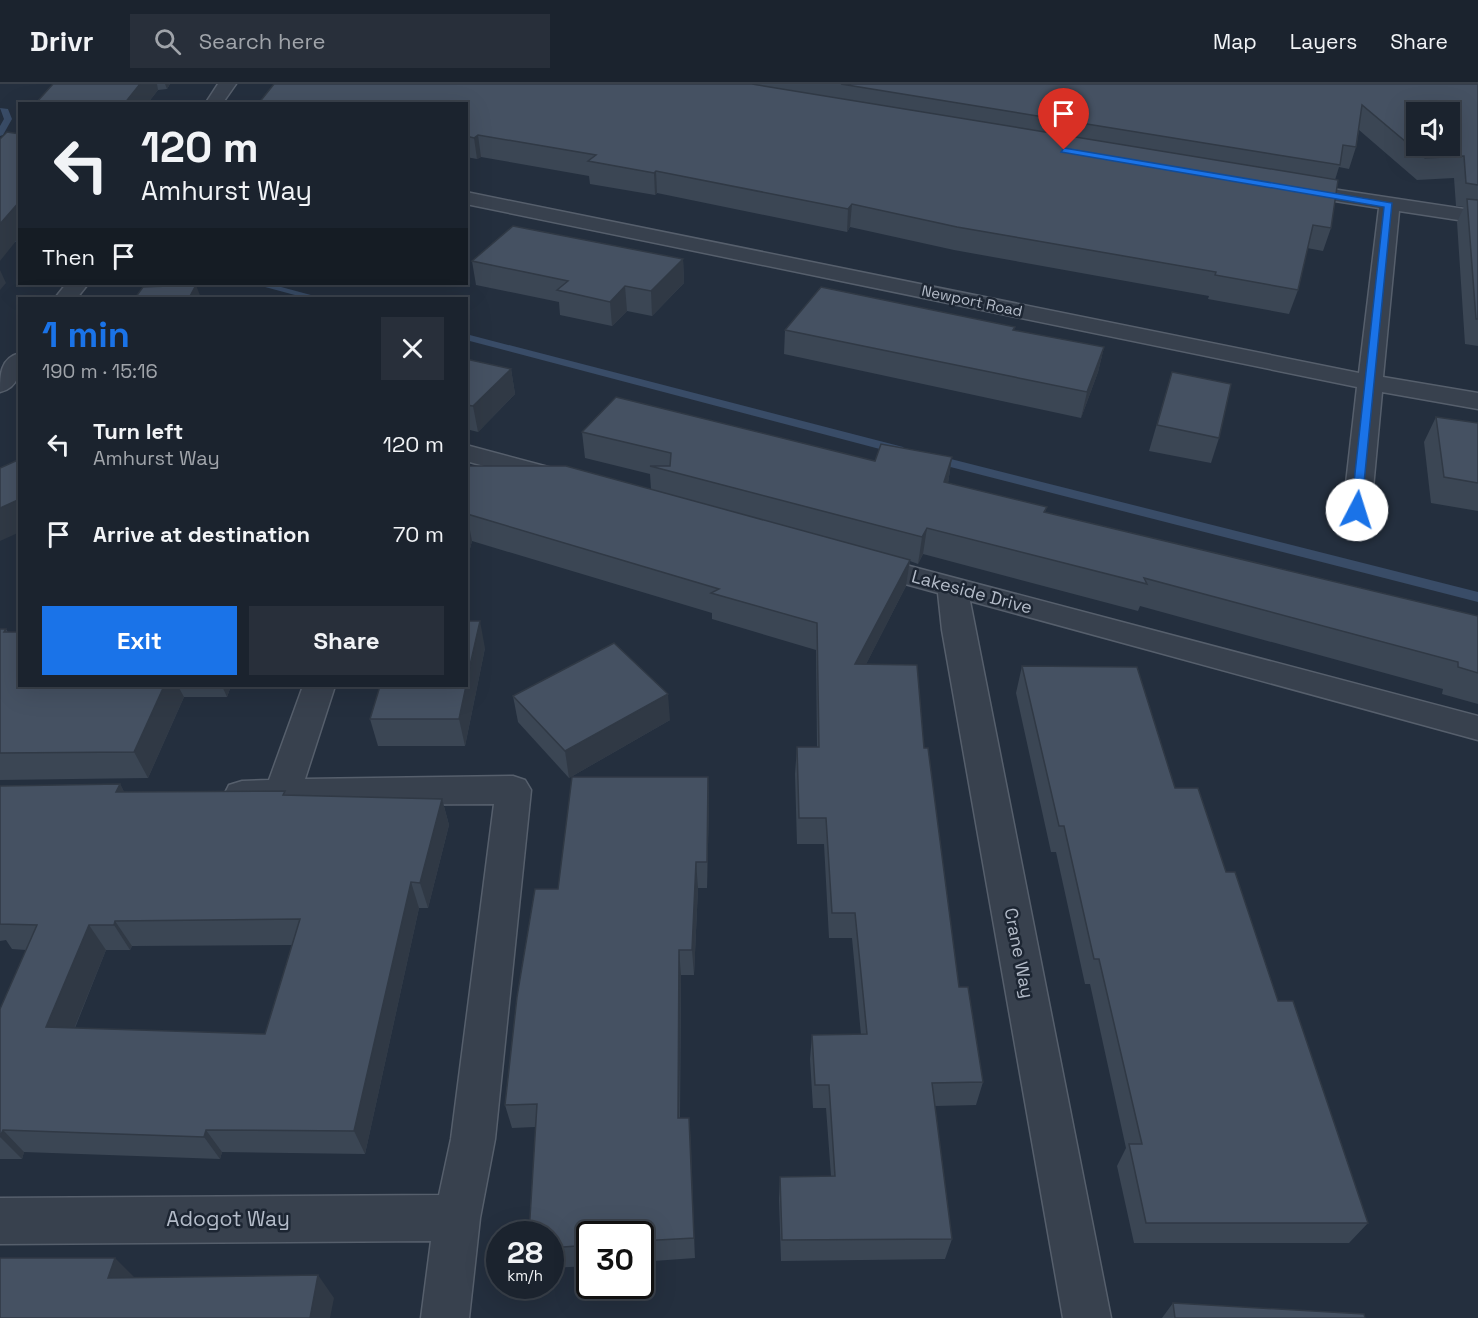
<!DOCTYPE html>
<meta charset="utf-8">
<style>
body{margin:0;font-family:"Space Grotesk",sans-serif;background:#282f3a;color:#f1f3f6;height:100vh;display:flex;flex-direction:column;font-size:22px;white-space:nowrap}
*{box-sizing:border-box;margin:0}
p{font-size:20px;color:#a0a4aa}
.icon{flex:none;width:33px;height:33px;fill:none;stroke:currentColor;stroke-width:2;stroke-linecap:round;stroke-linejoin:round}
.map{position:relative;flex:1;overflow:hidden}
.sheet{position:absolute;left:18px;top:213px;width:450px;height:390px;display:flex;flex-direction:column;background:#1b232e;border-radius:0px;box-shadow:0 6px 24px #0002,0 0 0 2px #39404a}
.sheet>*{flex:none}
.top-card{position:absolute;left:18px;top:18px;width:450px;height:183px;border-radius:0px;box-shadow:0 6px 24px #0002,0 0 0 2px #39404a;background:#1b232e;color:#f1f3f6;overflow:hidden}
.fabs{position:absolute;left:1406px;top:18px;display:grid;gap:12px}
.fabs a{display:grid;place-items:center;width:54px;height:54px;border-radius:0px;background:#1b232e;box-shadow:0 6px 24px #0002,0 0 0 2px #39404a;font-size:30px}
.speed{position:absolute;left:486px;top:1137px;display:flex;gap:12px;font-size:30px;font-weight:700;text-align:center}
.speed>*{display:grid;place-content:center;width:78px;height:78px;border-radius:50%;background:#1b232e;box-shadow:0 6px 24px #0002,0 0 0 2px #39404a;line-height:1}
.speed small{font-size:15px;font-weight:400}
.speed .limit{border:3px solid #111;border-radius:9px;background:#fff;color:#111}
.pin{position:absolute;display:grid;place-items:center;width:51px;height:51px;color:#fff;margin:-62px -26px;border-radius:50% 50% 50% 0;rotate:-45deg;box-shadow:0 0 6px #0007}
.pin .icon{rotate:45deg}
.me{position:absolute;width:66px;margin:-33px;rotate:5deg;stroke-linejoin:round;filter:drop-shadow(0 0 4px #0008)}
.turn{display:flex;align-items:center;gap:21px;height:126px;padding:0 24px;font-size:27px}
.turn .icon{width:78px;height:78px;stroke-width:2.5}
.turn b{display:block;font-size:42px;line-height:51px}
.then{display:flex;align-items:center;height:57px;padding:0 24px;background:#0003;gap:12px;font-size:22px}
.round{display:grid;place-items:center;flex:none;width:63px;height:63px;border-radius:0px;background:#282f3a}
.head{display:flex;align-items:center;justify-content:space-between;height:102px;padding:0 24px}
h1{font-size:36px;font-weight:700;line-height:45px;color:#1a73e8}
.cta{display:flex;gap:12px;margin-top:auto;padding:12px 24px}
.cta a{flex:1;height:69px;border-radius:0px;background:#1a73e8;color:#fff;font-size:24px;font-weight:700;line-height:69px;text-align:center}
.cta a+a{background:#282f3a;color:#f1f3f6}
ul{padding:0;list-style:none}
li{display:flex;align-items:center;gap:18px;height:90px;padding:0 24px}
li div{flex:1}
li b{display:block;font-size:22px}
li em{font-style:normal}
header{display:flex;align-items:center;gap:36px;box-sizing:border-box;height:84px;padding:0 30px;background:#1b232e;border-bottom:2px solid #39404a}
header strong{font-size:28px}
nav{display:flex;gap:33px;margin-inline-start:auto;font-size:21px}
.search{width:420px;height:54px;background:#282f3a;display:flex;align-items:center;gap:15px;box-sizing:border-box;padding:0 21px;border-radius:0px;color:#a0a4aa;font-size:22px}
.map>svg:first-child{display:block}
</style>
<header>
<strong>Drivr</strong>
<div class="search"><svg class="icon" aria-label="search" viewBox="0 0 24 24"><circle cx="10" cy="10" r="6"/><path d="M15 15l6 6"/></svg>Search here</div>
<nav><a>Map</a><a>Layers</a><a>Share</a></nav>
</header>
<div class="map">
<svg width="1478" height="1234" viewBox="0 0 1478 1234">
<rect width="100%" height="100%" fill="#242f3e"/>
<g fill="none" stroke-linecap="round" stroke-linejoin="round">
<!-- stream -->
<g fill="#394c67" fill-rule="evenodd">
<path d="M0 24 8 25 12 35 3 51 0 52V42L4 35Z"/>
<path d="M0 151 20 152V158L0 157Z"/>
<path d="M254 200H270L322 214H306Z"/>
<path d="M466 250 903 363 905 366 899 370 895 369 466 256Z"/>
<path d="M931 370 1478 508V518L927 377 925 374Z"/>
</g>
<defs>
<g id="minor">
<path d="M218 0H236L222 20H205Z"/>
<path d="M1292 99 1478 127V139L1399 127 1383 293 1478 309V325L1382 308 1371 426 1367 432 1357 435 1347 432 1343 426 1357 303 466 120V108L1359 289 1379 124 1285 109 1282 105 1285 101Z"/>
<path d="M66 200H88L77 214H55Z"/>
<path d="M20 269C20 287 20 303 0 308 0 291 0 274 20 269Z"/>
<path d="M466 361 567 388 571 394 567 400 557 402 466 377Z"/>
<path d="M864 470 1478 632V656L970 517 1111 1234H1063L942 546 938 509 854 486 849 479 854 472Z"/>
<path d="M303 602H335L305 695 513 692 525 696 531 706 495 1055 480 1134 469 1234H421L431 1157 0 1160V1114L439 1111 451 1055 494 720 332 721 242 725 229 721 224 711 229 701 242 697 269 696Z"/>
</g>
</defs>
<!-- minor casing -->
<use href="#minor" stroke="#565f6c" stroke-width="3"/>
<!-- minor -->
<use href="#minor" fill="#38414e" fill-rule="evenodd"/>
</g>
<!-- wall -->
<g fill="#3b4654" fill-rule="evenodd">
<path d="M53 0H170L167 5 158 6 147 20H35Z"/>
<path d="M274 0H1478V262L1465 260 1457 138 1464 123 1456 122 1454 94 1417 96 1359 46 1356 63 1349 85 1339 83 1335 96 1331 144 1323 167 1307 164 1298 206 1289 230 1208 215 1209 212 954 166 850 143 847 148 657 109 655 111 590 100 589 92 481 73 477 75 466 73V20Z"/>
<path d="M683 175 684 199 652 232 627 227 612 242 560 231 559 218 476 201 472 177Z"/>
<path d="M785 246 1104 263 1098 288 1081 334 784 270Z"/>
<path d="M466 275 511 285 515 310 478 348 466 345Z"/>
<path d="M1172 288 1219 354 1211 379 1149 367Z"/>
<path d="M1436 333 1478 339V427L1431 419 1424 358Z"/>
<path d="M582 348 875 377 952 373 948 399 1047 423 1045 428 1478 532V620L1442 610 1443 605 1140 522 1138 527 923 470 918 480 910 477 906 502 866 580 924 664 959 903 983 998 976 1021 935 1022 952 1155 945 1175 781 1177 779 1115 780 1093 831 1092 826 1024H813L810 975 812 951H861L852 854H829L824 760H797L795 690 797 663H817L816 566 712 535V529L472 457 466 480V382L651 405 650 390 585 374Z"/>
<path d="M0 545H6L8 548 20 602H231L227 613H184L148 694 0 696Z"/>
<path d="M485 564 465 662H378L370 635Z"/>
<path d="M1022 582 1175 704 1226 788 1368 1139 1349 1159H1134L1117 1082 1126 1064 1090 900H1085L1056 768H1051L1016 609Z"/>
<path d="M513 612 670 636 569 694 518 638Z"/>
<path d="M708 693 709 720 707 804H698L694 891H681L680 1034H689L695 1174 640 1178V1150H590V1182L550 1184V1150L535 1043 512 1044 505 1021 558 805Z"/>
<path d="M120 700 124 708 442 715 449 741 428 824H419L365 1070 222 1068 220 1075 24 1068 22 1075H0V925L26 866 12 865 6 856 0 857V702ZM292 861 265 950 75 944 106 866H130L132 862Z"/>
<path d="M1173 1219 1365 1234H1162Z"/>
</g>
<!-- shaded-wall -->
<g fill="#303945">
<path d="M140 0H157L158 6 147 20H124Z"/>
<path d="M165 0H170L167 5Z"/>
<path d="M478 51 481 73 477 75 474 54Z"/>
<path d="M656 87 657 109 655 111 654 89Z"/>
<path d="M20 117V152L0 177V140Z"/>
<path d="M852 120 850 143 847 148 848 125Z"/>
<path d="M683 175 684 199 652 232 651 207Z"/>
<path d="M0 186 6 199 0 206Z"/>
<path d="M196 201 201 214H189Z"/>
<path d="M625 202 627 227 612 242 610 218Z"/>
<path d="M1104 263 1098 288 1081 334 1087 308Z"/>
<path d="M511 285 515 310 478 348 473 322Z"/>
<path d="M952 373 948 399 944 398Z"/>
<path d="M20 415V448L0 457V424Z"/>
<path d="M467 430 472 457 466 480V432Z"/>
<path d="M927 444 923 470 918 480 922 453Z"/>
<path d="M910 476 906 502 853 606 855 580Z"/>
<path d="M480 537 485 564 465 662 459 635Z"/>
<path d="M164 602H178L184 613 148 694 134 668Z"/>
<path d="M222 602H231L227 613Z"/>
<path d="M668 610 670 636 569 694 565 667Z"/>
<path d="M708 693 709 720 707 804V778Z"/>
<path d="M120 700 134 727 116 708Z"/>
<path d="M442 715 449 741 428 824 420 799Z"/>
<path d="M696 778 698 804 694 891 692 866Z"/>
<path d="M411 798 419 824 365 1070 354 1047Z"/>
<path d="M115 837 132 862 130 866 114 841Z"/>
<path d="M89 841 106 866 65 967 46 943Z"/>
<path d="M679 866 681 891 679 1057 678 1034Z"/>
<path d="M689 1034 691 1057 695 1174 694 1154Z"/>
<path d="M3 1046 24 1068 22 1075 0 1053Z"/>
<path d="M206 1046 222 1068 220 1075 204 1053Z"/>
<path d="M115 1174 138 1197 108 1194Z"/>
<path d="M318 1191 334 1214 330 1234H310Z"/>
</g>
<!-- building -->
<g fill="#455162" stroke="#303945" stroke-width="1.5" fill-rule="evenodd">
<path d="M53 0H140L124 20H35Z"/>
<path d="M274 0H752L1338 96 1331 144 1313 141 1298 206 1215 191 1216 188 957 143 852 120 848 125 656 87 654 89 588 77 596 71 478 51 474 54 466 52V20H258Z"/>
<path d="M841 0H1478V101L1466 99 1464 72 1425 74 1362 21 1356 63 1343 61 1340 81ZM1416 28H1449V62H1416Z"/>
<path d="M7 48 20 50V117L0 140V55Z"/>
<path d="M1467 115 1478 116V235H1476Z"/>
<path d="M513 142 683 175 651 207 625 202 610 218 557 206 568 197 472 177Z"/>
<path d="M196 201 189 214H135L143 203Z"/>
<path d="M821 203 1015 243 1013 246 1104 263 1087 308 785 246Z"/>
<path d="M466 275 511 285 473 322 466 321Z"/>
<path d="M1172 288 1231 300 1219 354 1157 341Z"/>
<path d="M616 313 875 377 881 360 952 373 944 398 1047 423 1044 428 1478 532V589L1458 583V578L1144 494 1147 500 927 444 922 453 650 382H670L671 369 582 348Z"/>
<path d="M1436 333 1478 339V399L1444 393Z"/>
<path d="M20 375V415L0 424V384Z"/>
<path d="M466 382H566L910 476 855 580 917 581 924 664H928L959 903H968L983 998 932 999 952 1155 782 1156 780 1093 835 1092 829 1001H815L812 951 867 950 855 829H832L826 734H799L797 663H819L817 539 711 509 719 505 467 430 466 432Z"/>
<path d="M466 537H480L466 599Z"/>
<path d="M0 545H6L4 548H20V602H164L134 668 0 669Z"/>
<path d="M614 559 668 610 565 667 513 612Z"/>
<path d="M1022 582 1137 583 1175 704H1198L1226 788H1235L1278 917H1293L1368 1139H1146L1129 1060H1142L1099 875H1094L1064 742H1059Z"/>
<path d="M380 602H466L459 635H370Z"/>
<path d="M572 693H708L707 778H696L692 866H679L678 1034H689L694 1154 640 1157V1150H590V1161L550 1164V1150H529L537 1020 505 1021 517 913 535 805H558Z"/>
<path d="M120 700 116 708 285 707 283 711 442 715 420 799 411 798 354 1047 206 1046 204 1053 3 1046 0 1053V925L37 841 0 840V702ZM300 835 265 950 46 943 89 841H114L115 837Z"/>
<path d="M0 1174H115L108 1194 318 1191 310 1234H0Z"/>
<path d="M1173 1219 1364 1230 1365 1234H1175Z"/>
</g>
<!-- route -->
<path fill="#1a73e8" stroke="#114b97" stroke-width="1.5" d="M1064 64 1392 119 1361 429 1351 426 1384 123 1061 68Z"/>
<g text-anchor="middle" stroke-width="5" stroke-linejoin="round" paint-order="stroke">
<!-- far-street labels -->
<g font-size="15" fill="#b4bcc9" stroke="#1d2633">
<text transform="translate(972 217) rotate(12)" y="5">Newport Road</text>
</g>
<!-- street labels -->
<g font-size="18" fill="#b4bcc9" stroke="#1d2633">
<text transform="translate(972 508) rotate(15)" y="6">Lakeside Drive</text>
<text transform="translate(1019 869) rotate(79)" y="6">Crane Way</text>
</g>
<!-- near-street labels -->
<g font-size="21" fill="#b4bcc9" stroke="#1d2633">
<text x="228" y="1142">Adogot Way</text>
</g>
</g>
</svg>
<div class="fabs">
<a><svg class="icon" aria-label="sound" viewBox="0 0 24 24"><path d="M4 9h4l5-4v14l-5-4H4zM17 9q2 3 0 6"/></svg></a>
</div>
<div class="speed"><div>28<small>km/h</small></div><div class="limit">30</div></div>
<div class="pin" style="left:1064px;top:66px;background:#d93025"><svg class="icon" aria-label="arrive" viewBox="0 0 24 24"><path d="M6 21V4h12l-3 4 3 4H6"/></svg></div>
<svg class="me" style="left:1357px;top:426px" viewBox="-20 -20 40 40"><circle r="19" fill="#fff"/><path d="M0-13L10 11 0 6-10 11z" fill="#1a73e8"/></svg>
<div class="top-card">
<div class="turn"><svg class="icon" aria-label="left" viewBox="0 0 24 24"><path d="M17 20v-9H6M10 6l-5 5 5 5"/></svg><div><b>120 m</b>Amhurst Way</div></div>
<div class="then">Then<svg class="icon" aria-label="arrive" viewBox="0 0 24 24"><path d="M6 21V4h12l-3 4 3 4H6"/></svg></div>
</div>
<section class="sheet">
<div class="head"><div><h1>1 min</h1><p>190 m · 15:16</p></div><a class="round"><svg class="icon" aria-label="close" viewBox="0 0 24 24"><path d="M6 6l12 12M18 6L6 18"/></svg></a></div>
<ul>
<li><svg class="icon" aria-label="left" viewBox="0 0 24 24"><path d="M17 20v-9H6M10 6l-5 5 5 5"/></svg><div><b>Turn left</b><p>Amhurst Way</p></div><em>120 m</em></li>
<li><svg class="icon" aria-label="arrive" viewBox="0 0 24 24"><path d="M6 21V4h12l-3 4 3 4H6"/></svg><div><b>Arrive at destination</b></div><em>70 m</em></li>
</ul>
<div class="cta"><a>Exit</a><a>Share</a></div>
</section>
</div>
